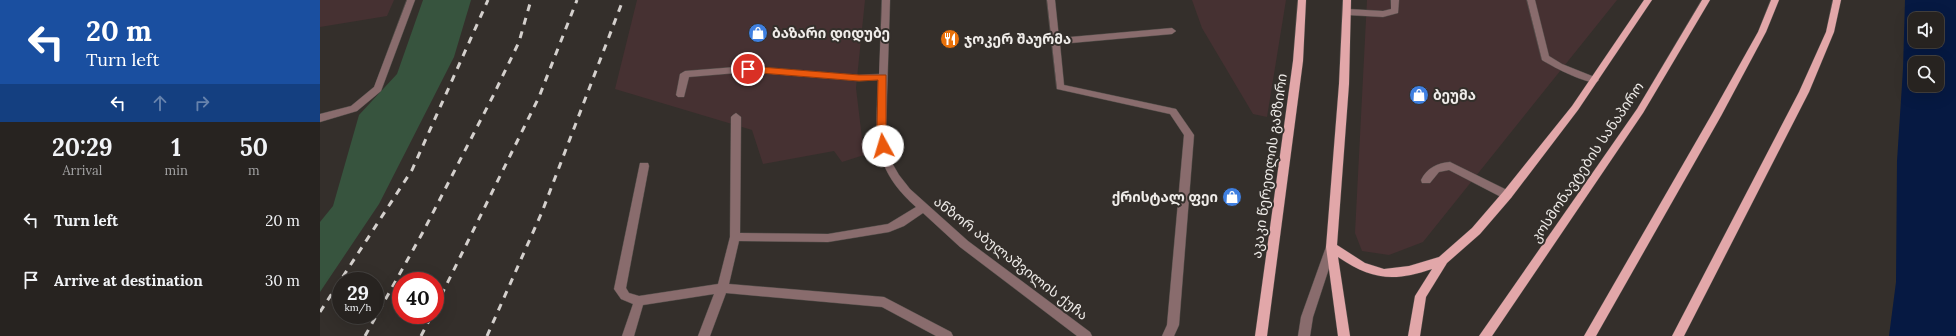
<!DOCTYPE html>
<meta charset="utf-8">
<style>
body{margin:0;font-family:Lora,"Noto Sans Georgian",serif;background:#332f2d;color:#f1f3f6;height:100vh;display:flex;flex-direction:column;font-size:15px;white-space:nowrap}
*{box-sizing:border-box;margin:0}
p{font-size:13px;color:#a4a4a5}
.icon{flex:none;width:22px;height:22px;fill:none;stroke:currentColor;stroke-width:2;stroke-linecap:round;stroke-linejoin:round}
.map{position:relative;flex:1;overflow:hidden}
.sheet{display:flex;flex-direction:column;background:#272320;width:320px}
.sheet>*{flex:none}
.top-card{background:#1a4fa0;color:#fff;overflow:hidden}
.tools{position:absolute;left:1588px;top:12px;display:grid;gap:8px}
.tools a{display:grid;place-items:center;width:36px;height:36px;border-radius:8px;background:#272320;box-shadow:0 4px 16px #0002,0 0 0 1px #43403e;font-size:20px}
.speed{position:absolute;left:12px;top:272px;display:flex;gap:8px;font-size:20px;font-weight:700;text-align:center}
.speed>*{display:grid;place-content:center;width:52px;height:52px;border-radius:50%;background:#272320;box-shadow:0 4px 16px #0002,0 0 0 1px #43403e;line-height:1}
.speed small{font-size:10px;font-weight:400}
.speed .limit{border:6px solid #d22;background:#fff;color:#111}
.pin{position:absolute;display:grid;place-items:center;width:34px;height:34px;color:#fff;margin:-17px;border:2px solid #fff;border-radius:50%;box-shadow:0 1px 4px #0007}
.me{position:absolute;width:44px;margin:-22px;rotate:354deg;stroke-linejoin:round;filter:drop-shadow(0 0 3px #0008)}
.turn{display:flex;align-items:center;gap:14px;height:84px;padding:0 20px;font-size:18px}
.turn .icon{width:52px;height:52px;stroke-width:2.5}
.turn b{display:block;font-size:28px;line-height:34px}
.lanes{display:flex;align-items:center;height:38px;padding:0 20px;background:#0003;justify-content:center;gap:20px;direction:ltr}
.lanes .off{opacity:.35}
.eta{display:flex;justify-content:space-evenly;align-items:center;height:68px;text-align:center}
.eta b{font-size:24px;font-weight:700;line-height:28px}
ul{padding:0;list-style:none}
li{display:flex;align-items:center;gap:12px;height:60px;padding:0 20px}
li div{flex:1}
li b{display:block;font-size:15px}
li em{font-style:normal}
main{display:flex;flex:1;min-height:0}
.map>svg:first-child{display:block}
</style>
<main>
<section class="sheet">
<div class="top-card">
<div class="turn"><svg class="icon" aria-label="left" viewBox="0 0 24 24"><path d="M17 20v-9H6M10 6l-5 5 5 5"/></svg><div><b>20 m</b>Turn left</div></div>
<div class="lanes"><svg class="icon" aria-label="left" viewBox="0 0 24 24"><path d="M17 20v-9H6M10 6l-5 5 5 5"/></svg><svg class="icon off" aria-label="ahead" viewBox="0 0 24 24"><path d="M12 20V5M6 11l6-6 6 6"/></svg><svg class="icon off" aria-label="right" viewBox="0 0 24 24"><path d="M7 20v-9h11M14 6l5 5-5 5"/></svg></div>
</div>
<div class="eta">
<div><b>20:29</b><p>Arrival</p></div>
<div><b>1</b><p>min</p></div>
<div><b>50</b><p>m</p></div>
</div>
<ul>
<li><svg class="icon" aria-label="left" viewBox="0 0 24 24"><path d="M17 20v-9H6M10 6l-5 5 5 5"/></svg><div><b>Turn left</b></div><em>20 m</em></li>
<li><svg class="icon" aria-label="arrive" viewBox="0 0 24 24"><path d="M6 21V4h12l-3 4 3 4H6"/></svg><div><b>Arrive at destination</b></div><em>30 m</em></li>
</ul>
</section>
<div class="map">
<svg width="1636" height="336" viewBox="0 0 1636 336">
<rect width="100%" height="100%" fill="#342f2b"/>
<!-- commercial -->
<g fill="#463132">
<path d="M0 0H74L67 16 0 27Z"/>
<path d="M317 0H545L536 88 544 155 522 162 514 151 443 164 432 130 295 89Z"/>
<path d="M872 0H966L947 117 933 114 882 28Z"/>
<path d="M1047 0H1297L1103 242 1069 255 1042 251 1035 233Z"/>
</g>
<!-- green -->
<path fill="#37543e" d="M103 0H151L134 57 59 204 0 292V222L13 206 39 115 77 74Z"/>
<!-- water -->
<path fill="#061942" fill-rule="evenodd" d="M1585 0H1636V336H1569L1576 282 1577 161 1583 69ZM1595 19H1617V41H1595ZM1595 63H1617V85H1595Z"/>
<g fill="none" stroke-linecap="round" stroke-linejoin="round">
<defs>
<g id="minor">
<path d="M87 0H95L61 91 37 111 0 122V114L31 106 54 87Z"/>
<path d="M562 0H570L566 127 572 163 579 175 590 189 648 241 770 332 772 336H757L640 247 603 213 584 226 569 232 508 242 419 241 409 284 564 297 631 332 633 336H616L562 307 406 293 390 336H378L394 294 323 305 314 336H302L313 304 301 299 294 289 320 163H328L329 166 306 288 309 293 319 296 398 284 410 237 411 117 413 115 416 113 421 117 420 233 508 234 568 224 596 207C551 167 556 136 558 80L539 81 428 72 369 77 364 97H358L356 95 360 74 365 71 428 66 539 75 559 74Z"/>
<path d="M727 0H735L739 38 852 28 856 31 852 34 740 44 744 85 856 109 874 135 859 325 854 336H842L847 325 864 135 850 114 737 89Z"/>
<path d="M1071 0H1079L1078 13 1063 17 1028 15 1024 12 1028 9 1063 11 1071 9Z"/>
<path d="M1207 0H1215L1229 56 1242 64 1277 78 1279 80 1277 82C1268 85 1231 66 1222 60Z"/>
<path d="M1130 162 1191 192 1192 195 1191 198H1183L1129 170 1119 172 1110 183H1102L1101 180C1107 168 1117 163 1130 162Z"/>
<path d="M1011 243 1015 244 1016 247 993 317 990 336H978L981 317 1006 247 1007 244Z"/>
</g>
<g id="major">
<path d="M978 0H986L983 61 947 336H935L973 61Z"/>
<path d="M1023 0H1031L1029 84 1017 245 1045 263 1064 269 1089 266 1119 257 1152 228 1183 192 1252 106 1324 0H1332L1258 110 1191 198 1160 234 1127 263 1106 297 1100 336H1088L1095 296 1112 269C1074 282 1052 280 1018 257L1030 336H1018L1006 247 1019 84Z"/>
<path d="M1382 0H1390L1323 113 1172 336H1159L1317 109Z"/>
<path d="M1451 0H1459L1446 32 1401 116 1276 336H1264L1392 114 1438 32Z"/>
<path d="M1513 0H1521L1514 32 1489 92 1364 336H1352L1479 92 1506 32Z"/>
</g>
</defs>
<!-- minor casing -->
<use href="#minor" stroke="#524d49" stroke-width="1"/>
<!-- major casing -->
<use href="#major" stroke="#524d49" stroke-width="1"/>
<!-- minor -->
<use href="#minor" fill="#896c6d" fill-rule="evenodd"/>
<!-- major -->
<use href="#major" fill="#e2a7a9" fill-rule="evenodd"/>
<!-- rail -->
<g stroke="#d4d0cd" stroke-width="3" stroke-dasharray="7 7" stroke-linecap="butt">
<path d="M115 308 219 97 257 0"/>
<path d="M0 312 92 170 168 0"/>
<path d="M45 336 103 232 173 96 199 42 211 0"/>
<path d="M101 336 112 315"/>
<path d="M167 336 222 212 303 0"/>
</g>
</g>
<!-- route -->
<path fill="#ea580c" stroke="#983908" d="M428 66 539 75H566V148L563 149 559 146 557 127 558 80 539 81 428 72 424 69Z"/>
<!-- icons -->
<defs>
<symbol id="shop-disc" viewBox="-11 -11 22 22"><circle r="9.5" fill="#3f7fe0" stroke="#342f2b"/><path d="M-5-2.5h2.3a2.7 3.5 0 0 1 5.4 0H5L5.5 6h-11ZM-1.5-2.5h3a1.5 2.3 0 0 0-3 0Z" fill="#fff"/></symbol>
<symbol id="restaurant-disc" viewBox="-11 -11 22 22"><circle r="9.5" fill="#e8710a" stroke="#342f2b"/><path d="M-5-6h1v4h1v-4h1v4h1v-4h1v5L-1.5 .5V6h-2V.5L-5-1ZM5-6V6H3V1.5H1.5Q1.5-4 5-6Z" fill="#fff"/></symbol>
</defs>
<g fill-rule="evenodd">
<use href="#shop-disc" x="427" y="22" width="22" height="22"/>
<use href="#restaurant-disc" x="619" y="28" width="22" height="22"/>
<use href="#shop-disc" x="1088" y="84" width="22" height="22"/>
<use href="#shop-disc" x="901" y="186" width="22" height="22"/>
</g>
<g text-anchor="middle" stroke-width="4" stroke-linejoin="round" paint-order="stroke">
<!-- poi labels -->
<g font-size="14" font-weight="bold" fill="#efece9" stroke="#342f2b" text-anchor="start">
<text x="452" y="38">ბაზარი დიდუბე</text>
<text x="644" y="44">ჯოკერ შაურმა</text>
<text x="1113" y="100">ბეუმა</text>
<text x="898" y="202" text-anchor="end">ქრისტალ ფეი</text>
</g>
<!-- street labels -->
<g font-size="14" fill="#efece9" stroke="#342f2b">
<text transform="translate(1267 162) rotate(-56)" y="5">კოსმონავტების სანაპირო</text>
<text transform="translate(949 166) rotate(-82)" y="5">აკაკი წერეთლის გამზირი</text>
<text transform="translate(691 258) rotate(38)" y="5">ანზორ აბულაშვილის ქუჩა</text>
</g>
</g>
</svg>
<div class="tools">
<a><svg class="icon" aria-label="sound" viewBox="0 0 24 24"><path d="M4 9h4l5-4v14l-5-4H4zM17 9q2 3 0 6"/></svg></a>
<a><svg class="icon" aria-label="search" viewBox="0 0 24 24"><circle cx="10" cy="10" r="6"/><path d="M15 15l6 6"/></svg></a>
</div>
<div class="speed"><div>29<small>km/h</small></div><div class="limit">40</div></div>
<div class="pin" style="left:428px;top:69px;background:#d93025"><svg class="icon" aria-label="arrive" viewBox="0 0 24 24"><path d="M6 21V4h12l-3 4 3 4H6"/></svg></div>
<svg class="me" style="left:563px;top:146px" viewBox="-20 -20 40 40"><circle r="19" fill="#fff"/><path d="M0-13L10 11 0 6-10 11z" fill="#ea580c"/></svg>
</div>
</main>
